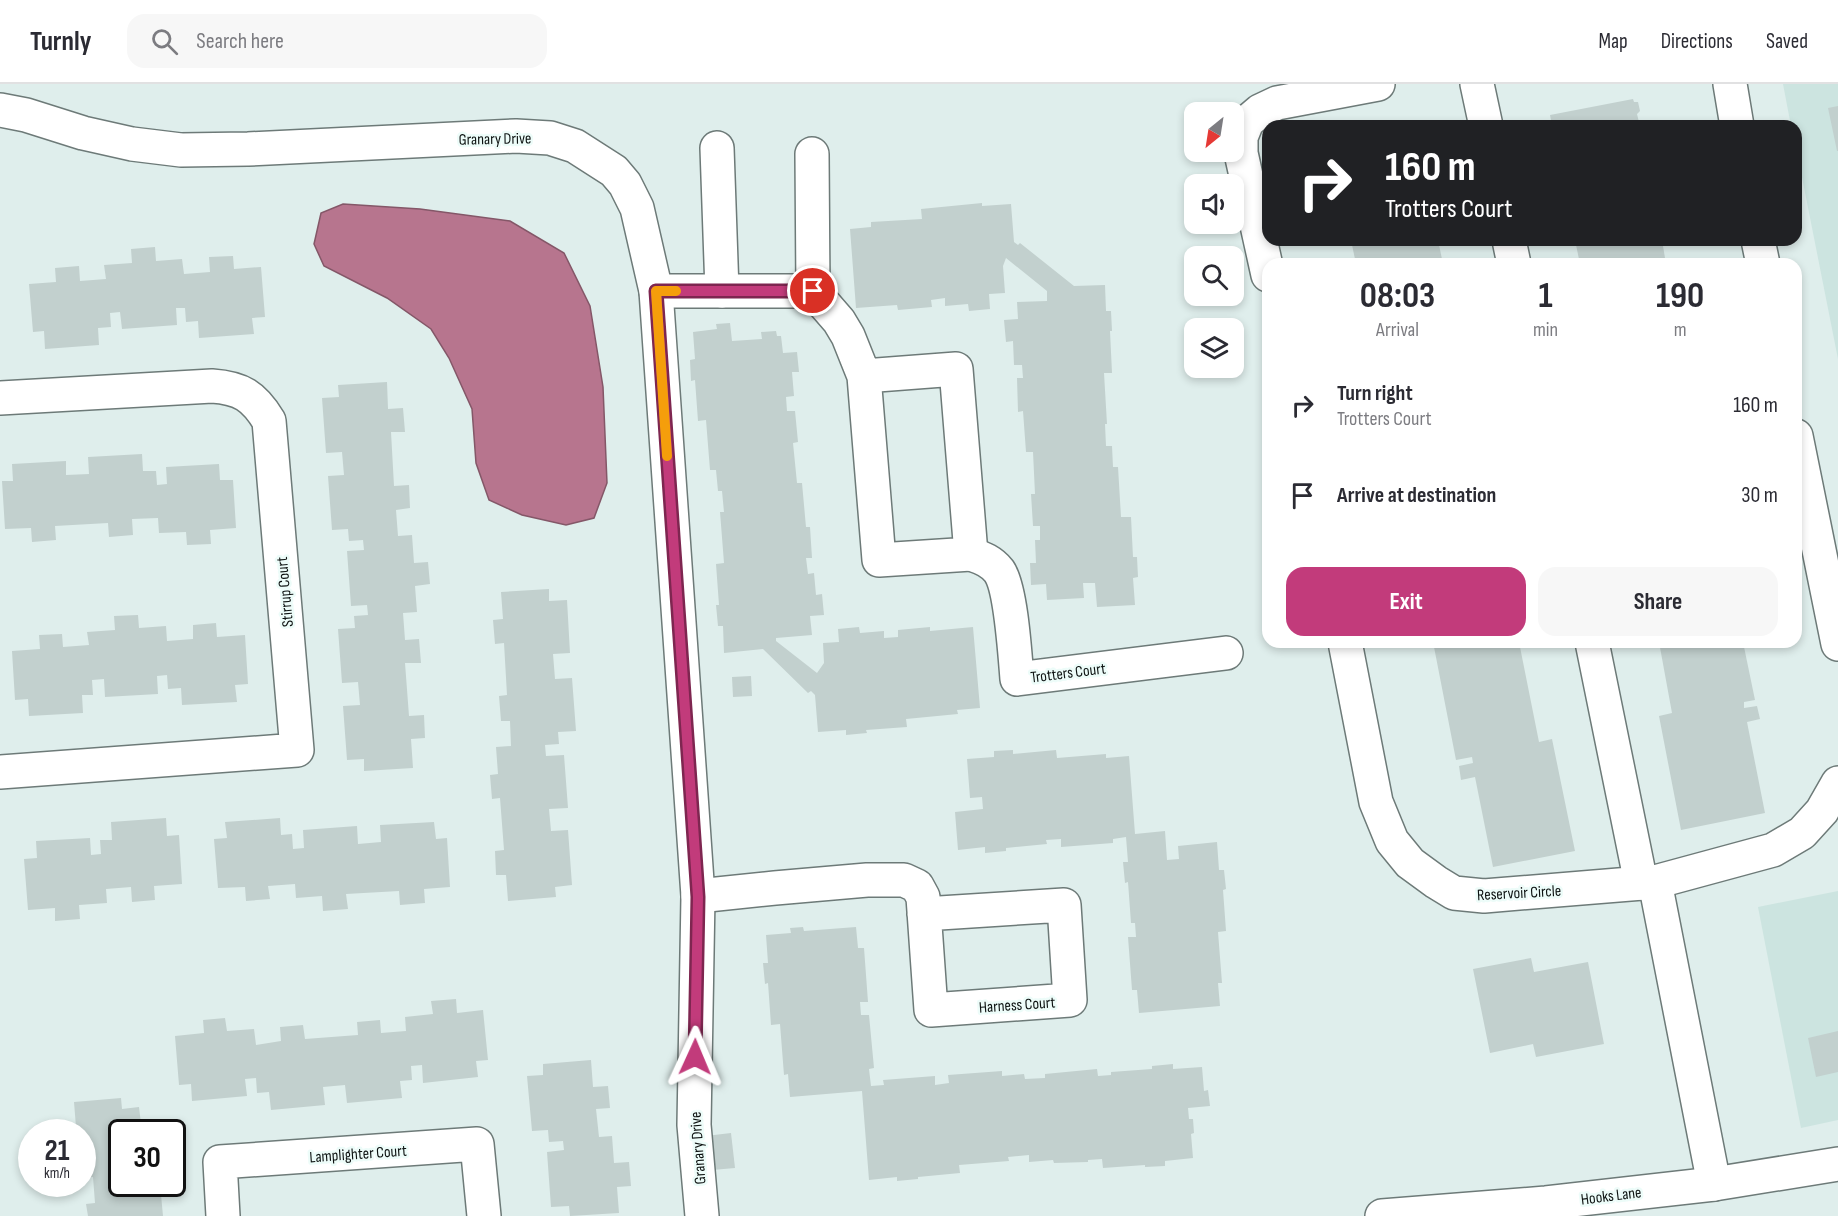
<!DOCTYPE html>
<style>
body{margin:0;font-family:"Sofia Sans Condensed",sans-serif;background:#f7f7f7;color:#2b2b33;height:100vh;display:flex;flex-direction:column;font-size:22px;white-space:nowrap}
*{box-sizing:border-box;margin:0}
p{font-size:20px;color:#7c7c81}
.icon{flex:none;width:33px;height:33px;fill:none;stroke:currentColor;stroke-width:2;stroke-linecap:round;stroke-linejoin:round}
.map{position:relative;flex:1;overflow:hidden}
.drawer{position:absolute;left:1262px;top:174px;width:540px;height:390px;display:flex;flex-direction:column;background:#fff;border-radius:18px;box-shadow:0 3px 9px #0003}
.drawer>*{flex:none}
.hud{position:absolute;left:1262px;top:36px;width:540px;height:126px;border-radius:18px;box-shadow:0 3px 9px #0003;background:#202124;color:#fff;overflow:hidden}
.needle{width:39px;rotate:210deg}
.buttons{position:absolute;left:1184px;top:18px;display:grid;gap:12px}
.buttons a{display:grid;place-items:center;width:60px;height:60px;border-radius:12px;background:#fff;box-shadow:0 3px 9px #0003;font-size:30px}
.speed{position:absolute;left:18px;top:1035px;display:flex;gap:12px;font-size:30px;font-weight:700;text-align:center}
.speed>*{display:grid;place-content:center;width:78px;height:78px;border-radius:50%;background:#fff;box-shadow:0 3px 9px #0003;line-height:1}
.speed small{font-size:15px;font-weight:400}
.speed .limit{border:3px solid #111;border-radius:9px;background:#fff;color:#111}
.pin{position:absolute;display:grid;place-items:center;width:51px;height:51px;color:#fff;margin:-26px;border:3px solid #fff;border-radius:50%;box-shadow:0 2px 6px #0007}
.me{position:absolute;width:66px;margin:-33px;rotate:1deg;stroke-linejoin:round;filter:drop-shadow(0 0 4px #0008)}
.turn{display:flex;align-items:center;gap:21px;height:126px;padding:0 24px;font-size:27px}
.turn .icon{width:78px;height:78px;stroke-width:2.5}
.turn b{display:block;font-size:42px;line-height:51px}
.eta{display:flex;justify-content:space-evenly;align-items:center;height:102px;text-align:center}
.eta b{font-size:36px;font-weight:700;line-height:42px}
.action{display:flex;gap:12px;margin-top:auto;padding:12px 24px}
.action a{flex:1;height:69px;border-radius:18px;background:#c23b7b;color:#fff;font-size:24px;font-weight:700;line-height:69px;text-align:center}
.action a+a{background:#f7f7f7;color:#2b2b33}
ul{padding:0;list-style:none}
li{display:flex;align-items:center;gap:18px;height:90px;padding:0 24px}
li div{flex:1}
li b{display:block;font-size:22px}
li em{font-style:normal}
header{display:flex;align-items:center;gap:36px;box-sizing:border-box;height:84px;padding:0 30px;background:#fff;border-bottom:2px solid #e1e1e2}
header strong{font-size:28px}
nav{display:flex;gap:33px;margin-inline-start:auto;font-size:21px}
.search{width:420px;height:54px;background:#f7f7f7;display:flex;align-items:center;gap:15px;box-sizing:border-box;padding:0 21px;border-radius:18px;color:#7c7c81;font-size:22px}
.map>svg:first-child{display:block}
</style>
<header>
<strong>Turnly</strong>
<div class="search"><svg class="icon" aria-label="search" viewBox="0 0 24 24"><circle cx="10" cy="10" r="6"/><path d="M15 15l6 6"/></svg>Search here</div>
<nav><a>Map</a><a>Directions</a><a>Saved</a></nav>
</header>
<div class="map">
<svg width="1838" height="1132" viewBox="0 0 1838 1132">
<rect width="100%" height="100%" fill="#dfeeec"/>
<!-- built -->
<g fill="#cce4e0">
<path d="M1783 0H1838V275L1796 63V42H1791Z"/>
<path d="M1838 807V1036L1801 1044 1758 823Z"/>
</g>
<!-- water -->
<path fill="#b7758e" stroke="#845768" stroke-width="1.5" d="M343 120 420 125 510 137 564 169 590 222 603 303 607 399 594 434 566 441 522 431 489 416 476 379 472 325 449 274 431 245 387 214 324 182 314 160 321 129Z"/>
<!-- building -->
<g fill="#c2d0ce">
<path d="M1633 15 1634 18H1638L1640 27 1637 30 1640 42H1552L1550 31Z"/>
<path d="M1838 22V67H1837L1828 24Z"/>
<path d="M982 119V122L1011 120 1014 158 1018 161 1020 159 1074 202 1105 201 1106 227H1111L1112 247H1110L1112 289H1104L1107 340H1105L1106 362H1112L1113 383H1118L1121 433H1131L1133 473H1137L1138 493 1133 494 1135 521 1097 523 1095 499H1083L1084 514 1047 516 1046 500 1031 501 1030 479H1036L1035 456H1040V442H1033L1031 410H1035L1033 368H1026L1023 327 1018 328 1017 294H1023L1022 281H1014L1013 257 1006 258 1004 236 1018 235 1017 218 1047 217V207L1006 174 1003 182 1005 209 989 210 990 225 969 227 968 220 945 222V214L931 216 932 223 898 226 897 221 856 224 850 145 871 143V138L922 135 921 125Z"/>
<path d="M1351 156H1438L1443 180H1356Z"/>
<path d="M1575 156H1662L1666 180H1580Z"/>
<path d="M155 163 156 177 182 175 184 190 210 188 209 173 233 172 234 185 261 183 265 233 252 234 254 250 199 254 198 237 186 238 185 224H176L177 241 122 245 120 228 110 229 111 243 98 244 99 261 45 265 44 247 33 248 29 200 56 198 55 184 79 182 80 197 106 195 104 181 132 179 131 165Z"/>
<path d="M730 239 732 257 762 255 761 248 776 247 777 252H781L783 269 797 268 799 288H792L794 312 786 313 787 327H795L798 358 793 359 797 399H802L806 443H810L812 474H806L808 490 814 489 816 511 822 510 824 531 810 532 812 551 776 554V557L817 589 824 579 823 559 839 558 838 545 859 543 860 549 884 547V554L898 553V546L930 543V547L973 543 980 624 957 626 958 630 906 635 907 643 866 646 867 649 846 651V646L818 648 815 611 811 607 808 609 763 565 724 569 723 542H718L716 521H719L716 480 724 479 720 428H724L722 407H718L716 386H710L706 336 698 337 695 296 691 297 690 276 695 275 693 248 717 245 716 240Z"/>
<path d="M387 298 388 325 403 324 405 348H391L394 402 409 401 410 424 396 426 398 452 412 451 414 479 428 478 430 500 415 502 417 528 403 529 405 556 419 555 421 579H405L409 632 424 631 425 654 411 655 413 684 364 687V675L347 676 343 622 360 621 358 598 342 599 338 545 355 544 354 532 368 531 367 521 351 522 347 467 364 466 363 456 349 457 348 445 332 446 328 392 344 391 342 368 326 369 322 314 339 313 338 301Z"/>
<path d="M142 370 143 387H156L157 401 167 400 166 383 219 380 220 396H233L236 444 210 446 211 460 187 461 186 448 159 449 158 434 132 435 133 451 109 453 108 439 55 442 56 456 32 458 31 444 5 445 2 397H13L12 380 66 377V391L89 390 88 373Z"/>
<path d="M549 505V517L567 516 570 569 553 570 555 595 572 594 576 647 558 648 559 660 545 661 546 672 564 671 568 724 549 725 551 747 568 746 572 801 555 803 556 813 508 817 506 791H496L495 767 504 766 500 714 492 715 490 691 498 690 496 663 511 662 510 637H501L499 612 507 611 504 559 495 560 493 536 503 535 501 508Z"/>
<path d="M138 531 139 544 166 542 167 557 193 555V541L216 539 217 553 245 551 248 600 235 601 237 618 182 621 181 604 168 605 167 591 157 592 158 610 105 613 104 595 92 596 93 611H82L83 629 29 632 28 615 15 616 12 567 40 565 39 551 62 550 63 563 89 561 87 548 115 546 114 532Z"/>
<path d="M1458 558H1519L1539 658 1552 655 1575 767 1493 783 1475 693 1461 696 1459 682 1473 679 1472 673 1456 676 1434 563Z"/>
<path d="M1659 558H1743L1755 616 1744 618V624L1757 622 1760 635 1747 638 1765 729 1681 746 1659 632 1672 629Z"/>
<path d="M751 592 752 612 733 613 732 593Z"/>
<path d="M1013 666V670L1056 666 1057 674 1106 670V674L1129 672 1135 750 1165 747 1167 776 1179 775 1178 762 1217 758 1219 786H1224L1226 805 1223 806 1226 847 1218 848 1222 899H1218L1220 922 1139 929 1137 906H1132L1128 853H1136L1135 839H1131L1128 798 1125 799 1123 778H1128L1126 753 1113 755V759L1061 763V755L1046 756 1047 760 1006 764V767L985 769V763L958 766 955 728 983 725 982 713 970 714 967 675 994 673V667Z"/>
<path d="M166 734 167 752 179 751 182 800 154 802 155 816 132 818 131 803 106 805 107 819 79 821 80 835 55 837V824L28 826 24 775 37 774 36 757 90 754 91 771 101 770 100 756H112L111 738Z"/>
<path d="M280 734 281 751 292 750 293 765 304 764 303 746 357 742 358 760 381 758 380 741 434 738 436 755 447 754 450 803 424 805 425 819 400 821 399 807 346 810 348 825 323 827 322 812 296 814 295 800 268 802 270 815 246 817 245 803 218 804 214 755 227 754 225 738Z"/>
<path d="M803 843 804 847 856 843 858 864H864L868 918H860L861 931H869L874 984 869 985 871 1002 884 1001 883 996 935 992V1001L949 999 948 991 1002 987V992L1024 990 1025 995 1045 994V990L1097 985 1098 992 1111 991V988L1152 985V982L1173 980V985L1202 983 1204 1007 1208 1006 1210 1022 1188 1024 1189 1035H1193L1194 1049 1191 1050 1193 1074 1165 1077V1082L1145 1083V1081L1103 1084 1102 1075 1088 1076V1078L1054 1079 1053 1076 1029 1078V1071L1008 1073 1009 1077 959 1081 960 1089 918 1093V1095L897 1097V1093L869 1096 862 1007 790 1013 788 990 784 991 780 940 771 941 768 899 765 900 763 879H768L766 851 791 849 790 844Z"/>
<path d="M1531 874 1534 888 1588 878 1604 960 1536 973 1533 960 1490 969 1473 885Z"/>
<path d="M456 915 457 929 483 926 488 976 476 977 478 993 423 999 422 981 411 982 412 996 400 997 402 1014 347 1019 345 1001 323 1003 325 1021 271 1026 269 1008 257 1009 256 994 245 995 247 1012 192 1017 191 1000 179 1001 175 952 204 949 203 936 225 934 227 947 254 945 256 961 281 957 280 943 303 941 305 955 358 951 357 938 380 936 381 949 406 947 405 933 433 930 431 917Z"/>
<path d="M1838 947V988L1816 993 1808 954Z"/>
<path d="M591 976 593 1003 608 1002 610 1024 596 1025 599 1053 612 1052 614 1079 629 1078 631 1102 617 1103 619 1129 570 1132 569 1122 551 1123 547 1068 564 1066 563 1057 549 1058 548 1046 532 1047 527 992 543 991V980Z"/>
<path d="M121 1014 122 1025 139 1023 142 1048H122V1100H160L163 1132H88L86 1120 95 1119 93 1093 82 1094V1048H68L67 1044 76 1043 74 1018Z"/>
<path d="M731 1049 735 1084 701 1087 697 1053Z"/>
</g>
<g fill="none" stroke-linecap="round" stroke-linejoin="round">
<defs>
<g id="minor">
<path d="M1477 0 1486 42"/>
<path d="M1730 0 1737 42"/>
<path d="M0 26 26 31 83 49 132 60 181 66 248 65 516 52 550 54 575 62 614 87 625 100 637 124 656 207 698 812 694 1041 702 1132"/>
<path d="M717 64 722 207"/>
<path d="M812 70 813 207"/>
<path d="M1509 156 1514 180"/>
<path d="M1758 156 1763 180"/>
<path d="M1268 191 1241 69V53L1247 38 1260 27 1277 19 1378 0"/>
<path d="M656 207H813L839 237 848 252 864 292 956 285 971 470 879 476 864 292"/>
<path d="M0 314 212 302C241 304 254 312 269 337L297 666 0 688"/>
<path d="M1796 352 1838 560"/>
<path d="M971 470C982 474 991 477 999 487 1011 504 1015 571 1017 595L1226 569"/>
<path d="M1345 558 1376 718 1392 757 1410 779 1436 798 1454 809 1484 812 1655 798 1773 766 1802 749 1822 727 1838 699"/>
<path d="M1592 558 1641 799"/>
<path d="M1655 798 1714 1100"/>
<path d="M698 812 775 804 867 796H904L917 802 923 813 931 926 1070 916 1064 821 924 830"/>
<path d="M223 1132 220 1078 477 1060 484 1132"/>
<path d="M1382 1132 1546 1119 1714 1100 1838 1080"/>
</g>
</defs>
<!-- minor casing -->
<use href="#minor" stroke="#6d7a78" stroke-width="36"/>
<!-- minor -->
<use href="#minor" stroke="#fff" stroke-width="33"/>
</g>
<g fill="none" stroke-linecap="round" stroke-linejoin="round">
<defs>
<path id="route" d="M695 973 698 813 656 207H813"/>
</defs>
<!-- route casing -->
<use href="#route" stroke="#7e2650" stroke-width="15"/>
<!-- route -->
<use href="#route" stroke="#c23b7b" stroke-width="10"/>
<!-- slow -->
<path stroke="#f59e0b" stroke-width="10" d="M667 372 656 207H676"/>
</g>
<g text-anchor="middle" stroke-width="5" stroke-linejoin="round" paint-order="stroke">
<!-- street labels -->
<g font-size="16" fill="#0c1110" stroke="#edfcf9">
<text transform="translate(495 54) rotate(-1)" y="6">Granary Drive</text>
<text transform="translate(284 508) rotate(-95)" y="6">Stirrup Court</text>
<text transform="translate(1068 588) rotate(-7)" y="6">Trotters Court</text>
<text transform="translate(1519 808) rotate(-3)" y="6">Reservoir Circle</text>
<text transform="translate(1017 920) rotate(-4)" y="6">Harness Court</text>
<text transform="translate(697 1064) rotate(-94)" y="6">Granary Drive</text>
<text transform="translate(358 1069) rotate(-4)" y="6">Lamplighter Court</text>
<text transform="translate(1611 1111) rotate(-7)" y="6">Hooks Lane</text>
</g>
</g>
</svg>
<div class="buttons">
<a><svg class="needle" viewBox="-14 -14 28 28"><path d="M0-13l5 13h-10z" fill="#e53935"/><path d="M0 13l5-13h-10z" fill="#7c7c81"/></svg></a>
<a><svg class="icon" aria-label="sound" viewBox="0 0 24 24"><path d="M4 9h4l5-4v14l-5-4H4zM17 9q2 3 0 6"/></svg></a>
<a><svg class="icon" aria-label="search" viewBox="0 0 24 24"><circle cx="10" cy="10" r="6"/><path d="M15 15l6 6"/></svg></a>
<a><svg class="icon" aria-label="layers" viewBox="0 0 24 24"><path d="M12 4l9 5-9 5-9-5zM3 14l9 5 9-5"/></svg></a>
</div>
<div class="speed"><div>21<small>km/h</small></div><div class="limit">30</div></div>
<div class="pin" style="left:813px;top:207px;background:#d93025"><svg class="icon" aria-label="arrive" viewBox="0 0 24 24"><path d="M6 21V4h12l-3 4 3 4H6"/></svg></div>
<svg class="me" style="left:695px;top:973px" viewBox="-20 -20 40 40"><path d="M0-17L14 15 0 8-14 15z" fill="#c23b7b" stroke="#fff" stroke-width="4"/></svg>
<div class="hud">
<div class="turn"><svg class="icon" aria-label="right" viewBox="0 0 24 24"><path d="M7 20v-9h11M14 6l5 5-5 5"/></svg><div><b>160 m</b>Trotters Court</div></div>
</div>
<section class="drawer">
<div class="eta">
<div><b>08:03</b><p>Arrival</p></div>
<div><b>1</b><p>min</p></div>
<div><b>190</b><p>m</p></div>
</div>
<ul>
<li><svg class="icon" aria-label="right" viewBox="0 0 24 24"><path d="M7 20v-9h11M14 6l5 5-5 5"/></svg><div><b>Turn right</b><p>Trotters Court</p></div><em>160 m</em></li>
<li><svg class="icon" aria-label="arrive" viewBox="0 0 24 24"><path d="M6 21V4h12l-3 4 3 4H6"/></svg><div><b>Arrive at destination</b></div><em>30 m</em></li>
</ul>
<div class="action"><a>Exit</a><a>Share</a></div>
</section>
</div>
